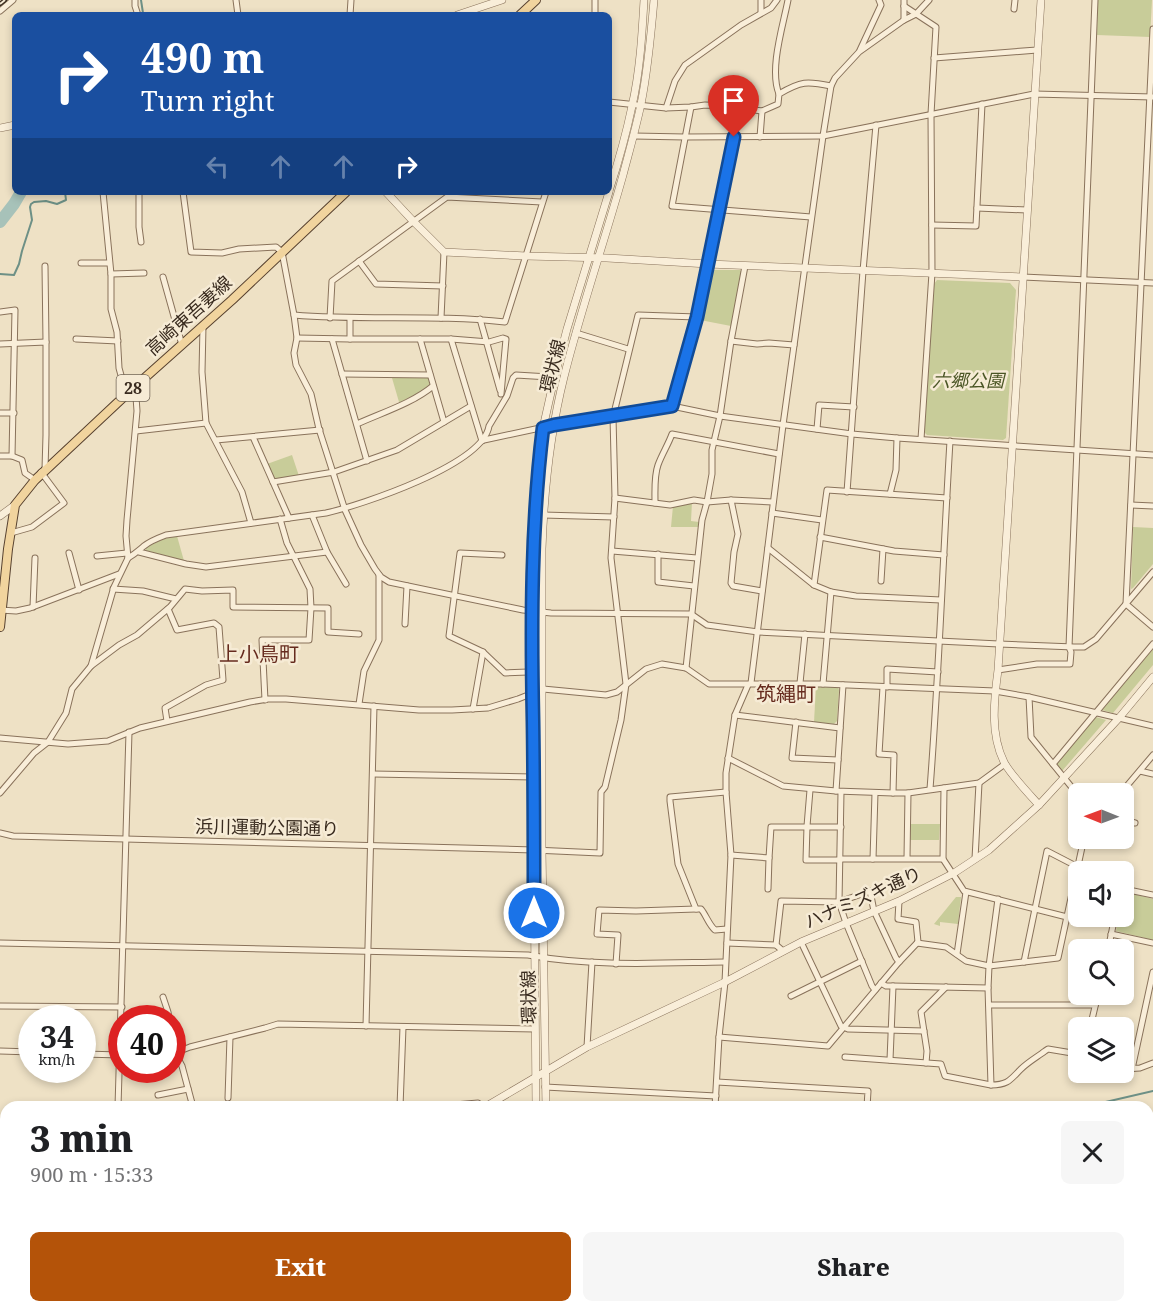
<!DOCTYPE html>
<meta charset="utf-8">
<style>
body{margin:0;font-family:"Noto Serif","Noto Sans JP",serif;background:#f6f6f6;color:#202124;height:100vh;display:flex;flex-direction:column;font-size:22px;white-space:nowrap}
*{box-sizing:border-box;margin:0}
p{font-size:20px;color:#757577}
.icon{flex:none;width:33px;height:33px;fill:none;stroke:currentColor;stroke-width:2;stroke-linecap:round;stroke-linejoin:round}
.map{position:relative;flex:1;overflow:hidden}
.panel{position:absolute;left:0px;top:1101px;width:1154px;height:212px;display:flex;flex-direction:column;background:#fff;border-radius:18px 18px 0 0;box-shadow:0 3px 9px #0003}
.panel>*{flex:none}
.hud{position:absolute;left:12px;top:12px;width:600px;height:183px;border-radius:9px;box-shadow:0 3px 9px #0003;background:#1a4fa0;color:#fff;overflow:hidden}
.needle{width:39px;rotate:271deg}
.buttons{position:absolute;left:1068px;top:783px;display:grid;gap:12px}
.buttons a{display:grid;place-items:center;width:66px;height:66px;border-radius:9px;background:#fff;box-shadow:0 3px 9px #0003;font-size:30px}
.speed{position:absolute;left:18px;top:1005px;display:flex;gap:12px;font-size:30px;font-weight:700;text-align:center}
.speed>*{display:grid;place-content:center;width:78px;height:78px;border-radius:50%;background:#fff;box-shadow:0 3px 9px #0003;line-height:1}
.speed small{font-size:15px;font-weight:400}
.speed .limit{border:9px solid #d22;background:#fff;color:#111}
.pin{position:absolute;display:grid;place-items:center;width:51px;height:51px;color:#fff;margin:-62px -26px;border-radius:50% 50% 50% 0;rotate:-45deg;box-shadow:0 0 6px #0007}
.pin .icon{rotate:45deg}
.me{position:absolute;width:66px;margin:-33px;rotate:0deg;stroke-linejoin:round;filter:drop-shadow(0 0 4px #0008)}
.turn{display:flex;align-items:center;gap:21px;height:126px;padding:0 30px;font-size:27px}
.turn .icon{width:78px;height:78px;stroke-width:2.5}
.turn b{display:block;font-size:42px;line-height:51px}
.lanes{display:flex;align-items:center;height:57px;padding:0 30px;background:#0003;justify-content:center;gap:30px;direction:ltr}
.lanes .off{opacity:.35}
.round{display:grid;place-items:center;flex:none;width:63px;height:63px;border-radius:9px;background:#f6f6f6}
.headline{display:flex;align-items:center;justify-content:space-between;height:102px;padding:0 30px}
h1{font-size:36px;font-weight:800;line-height:45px}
.primary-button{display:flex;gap:12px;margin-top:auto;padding:12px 30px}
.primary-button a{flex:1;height:69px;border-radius:9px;background:#b45309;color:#fff;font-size:24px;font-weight:800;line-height:69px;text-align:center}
.primary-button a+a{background:#f6f6f6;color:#202124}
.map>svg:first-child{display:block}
</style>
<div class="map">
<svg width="1153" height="1312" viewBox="0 0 1153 1312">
<rect width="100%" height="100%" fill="#eee1c5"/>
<!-- green -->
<g fill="#c8cc99">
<path d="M1098 0H1152L1150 37 1097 35Z"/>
<path d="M713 270H740L742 273 731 326 700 320 709 273Z"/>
<path d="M937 280 1010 283 1016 290 1006 438 1003 440 927 435 924 432 934 284Z"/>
<path d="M393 376 426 377 428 378 430 384 429 387 401 402H399L392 378Z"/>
<path d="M292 455 299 476 273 479 267 464Z"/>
<path d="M692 502 691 521 699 522 698 527H671L673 506Z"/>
<path d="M1133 527 1153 528V564L1133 588 1131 589Z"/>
<path d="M177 536 184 561 146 551V548C156 542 165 537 177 536Z"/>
<path d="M1153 649V665L1113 713 1102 710Z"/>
<path d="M816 686 838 687 839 690 837 721 834 724 814 722Z"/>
<path d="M1096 717 1106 720 1062 771 1056 764Z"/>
<path d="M910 824H940L939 840H910Z"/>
<path d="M1126 892 1153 899V940L1116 931 1118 917 1124 916V894Z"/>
<path d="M956 897H961L958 924 940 922V926L934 924Z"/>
</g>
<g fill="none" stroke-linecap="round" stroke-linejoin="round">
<!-- stream -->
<g stroke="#6d9086" stroke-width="2">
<path d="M141 0 143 13 148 15"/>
<path d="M0 274 14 275 19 264 22 251 32 220 30 207 31 204 34 202 46 201 57 204 66 200 65 192"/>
<path d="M1084 1107 1153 1091"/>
<path d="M815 1312 817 1306"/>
</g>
<!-- river -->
<path stroke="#a7c2b9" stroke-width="12" d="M0 222 14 204 21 192"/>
<defs>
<g id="minor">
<path d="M135 0V6L138 15"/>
<path d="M236 0 238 15"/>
<path d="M761 0V13"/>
<path d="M904 6 936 27 931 114 932 273 921 439"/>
<path d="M1014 9 1015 0"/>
<path d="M0 11 13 0"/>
<path d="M350 15 351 0"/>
<path d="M595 15V0"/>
<path d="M904 20 916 14 929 0"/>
<path d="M1153 29 1126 604 1153 627"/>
<path d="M860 50 881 5 879 0"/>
<path d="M934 58 1037 50"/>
<path d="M779 94C769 69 783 26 788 0"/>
<path d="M609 102 666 108 691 107 705 105 725 106 762 111 778 104 779 94C801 81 807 81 831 86"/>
<path d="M691 107 672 206 811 217"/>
<path d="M666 108 675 81 685 65 741 25 771 8 777 0"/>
<path d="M634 136 685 137 823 136 1034 94 1153 97"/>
<path d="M760 137 762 111"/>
<path d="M139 192V227L141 242"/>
<path d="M183 192 191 252 222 253 239 249 276 247 282 252 294 315 297 338 294 353 296 365 311 394 319 429 345 510 361 545 375 569 381 577 389 582 523 610 551 613 691 614 707 625 758 632 999 644 1074 647H1084L1096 639 1153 572"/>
<path d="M977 208 1027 210"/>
<path d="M932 225 976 226 982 104"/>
<path d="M359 261 376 284 443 286"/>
<path d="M81 263H109"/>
<path d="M45 266 46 342"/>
<path d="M111 274 144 273"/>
<path d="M163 277 182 345"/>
<path d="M1023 277 1153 283"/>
<path d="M0 312 15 310 12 456"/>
<path d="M294 315C364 321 435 314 505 322L546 192"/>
<path d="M330 318 332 281 447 197 542 202"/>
<path d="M350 318V339"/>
<path d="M441 318 444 252"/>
<path d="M480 319 500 390"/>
<path d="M203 326 202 372 206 423 242 492 251 523"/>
<path d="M576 333 628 349"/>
<path d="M297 338 350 339H451L489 342 503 338 506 339 501 394"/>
<path d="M76 339 118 341"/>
<path d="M332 339 367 461"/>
<path d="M420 339 444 422"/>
<path d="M451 339 482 441"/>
<path d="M731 341 757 344 769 343 794 345"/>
<path d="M0 344 46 342V435L45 469"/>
<path d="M342 374 430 375"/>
<path d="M672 406 697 317 734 137"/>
<path d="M0 413H14"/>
<path d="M357 424C381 413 413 403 433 386"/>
<path d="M817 429 819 405 854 407"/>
<path d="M136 431 206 423"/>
<path d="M253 437 289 518"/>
<path d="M216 440 320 430"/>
<path d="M484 440 554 425 613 417 672 406 720 416 852 434 897 438 1153 455"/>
<path d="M0 456H12L22 460 25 473 35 480"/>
<path d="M273 482 334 472 397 450 471 406"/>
<path d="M847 492 863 271 876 125"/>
<path d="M890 494 896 470 897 438"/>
<path d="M615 498 670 505 694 500 707 502 731 500 773 502"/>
<path d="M731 500 738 534 734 552 731 583 733 586 762 591"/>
<path d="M655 503C655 491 654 476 658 465 662 454 668 445 672 434L779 454"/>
<path d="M1131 505 1153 506"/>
<path d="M772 513 822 520"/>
<path d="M312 515 327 552 346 584"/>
<path d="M543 515 614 517"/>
<path d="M11 533 32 527 64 503 41 472"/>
<path d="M820 537 894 551 944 555"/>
<path d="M768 548 814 585 831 592 856 596 941 600"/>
<path d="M612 551 697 558"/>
<path d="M139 552 186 564 206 567 327 552"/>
<path d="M69 553 79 590"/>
<path d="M658 554V582L694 586"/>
<path d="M502 555 460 553 449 636 483 652 505 673 528 672"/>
<path d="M97 556 127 553"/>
<path d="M128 558C135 554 138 551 144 546 150 541 158 538 166 535L326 513C361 505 483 465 489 426L507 396 513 378 516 375 549 377 554 379"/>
<path d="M881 581 883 549"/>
<path d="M814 585 827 490 947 498"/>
<path d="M113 589 143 591 176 599"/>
<path d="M33 607 35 558"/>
<path d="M0 610 16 611 30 608 119 574"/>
<path d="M405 624 407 586"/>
<path d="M91 666 119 645 137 635 170 607 185 589 202 591 233 590V607L328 608V632L359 634"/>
<path d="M686 668 702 520 707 502 712 474V450L720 416 731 341 745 266"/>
<path d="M998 670 1037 664H1070L1071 652 1069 647 1095 0"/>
<path d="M751 683 783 425 823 136 831 86 835 78 859 52 904 20V0"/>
<path d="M800 683 805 634"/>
<path d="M823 684 831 592"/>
<path d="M883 687 879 754 894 755 893 793"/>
<path d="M887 687V669L938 672"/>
<path d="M1029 697 1031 737 1078 795"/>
<path d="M265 700 262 640H309L311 608 310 589 287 543 280 519"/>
<path d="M359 704 364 671 379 640V575"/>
<path d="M473 709 483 652"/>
<path d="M735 715 840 728"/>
<path d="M167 721 165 708 206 685 223 680 219 627 214 623 177 630 168 609"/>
<path d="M796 722 792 758 838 760"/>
<path d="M0 738 68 744 108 741 140 728 250 702 268 699H286L419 710H452L488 708 518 699 543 689 606 695 617 692 646 669 662 664 686 668 709 684H823L995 691 1029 697 1153 726"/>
<path d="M728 758 783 786 836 791 893 793H908L979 783 1005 764"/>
<path d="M1053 764 1153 644"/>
<path d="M1140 771 1153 774"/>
<path d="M373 774 533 777"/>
<path d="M944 788 943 859 964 891 1067 917"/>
<path d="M930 789C939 673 943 557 950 441"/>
<path d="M810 790 807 826 806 860H840"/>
<path d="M836 791 843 685"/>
<path d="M726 792 670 797V801L678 864 696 909H701C706 915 709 925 715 930L727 929"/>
<path d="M841 792 839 902 846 923 872 986 875 990"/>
<path d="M0 793 34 753 48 742 66 713 72 689 91 666 114 587 128 558 126 536 127 520 137 411 136 397 122 379 119 368 117 332 111 309V274L103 192"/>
<path d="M1120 794 1153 755"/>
<path d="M1124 820 1135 823"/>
<path d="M0 833 13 836 534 850 600 853 601 792 605 787 621 720 626 684 611 558 615 498 613 417 638 315 697 317"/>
<path d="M731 855 769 858 771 827H841"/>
<path d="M907 858 908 793"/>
<path d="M840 859H943"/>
<path d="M873 859 875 793"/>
<path d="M975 859 979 783"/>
<path d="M768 889 769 858"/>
<path d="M1124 889 1153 895"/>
<path d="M1111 934 1153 943"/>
<path d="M801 942 841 1026 848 1029 924 1031"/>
<path d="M0 943 528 955C593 967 659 963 725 962"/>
<path d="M727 943 776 945 783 951"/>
<path d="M917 943 946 947 966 961 989 966 1058 958 1084 838"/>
<path d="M776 945 781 901 839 902 870 891 874 911 896 958 899 962"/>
<path d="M1108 950 1115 916"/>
<path d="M957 954 966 892"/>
<path d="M1024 962 1047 851 1078 867 1097 872"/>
<path d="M616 964 618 935 597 934 599 910 636 911 696 909"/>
<path d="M881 983 886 986H893L988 988"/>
<path d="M791 996 862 961"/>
<path d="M163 997 168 1012 169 1018"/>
<path d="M989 1005H1095"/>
<path d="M0 1006 122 1007"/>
<path d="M366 1026 374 706"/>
<path d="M1090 1028 1098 994"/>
<path d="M719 1037 828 1046 899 962 918 942 916 922 898 919 899 901"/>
<path d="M172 1040 175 1053 182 1066 193 1107"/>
<path d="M587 1047 592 962"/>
<path d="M0 1051 32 1052"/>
<path d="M82 1054 122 1055"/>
<path d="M172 1054 190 1047 265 1028 278 1024 535 1029"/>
<path d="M845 1057 941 1064 945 1076 991 1085C1008 1085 1010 1080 1021 1069 1028 1062 1037 1057 1045 1051L1048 1049 1078 1054"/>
<path d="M890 1060 893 986"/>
<path d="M926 1063 927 1051 921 1012 946 987"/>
<path d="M1124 1069 1140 1068 1153 1063"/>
<path d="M1132 1069 1153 972"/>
<path d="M717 1082 868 1091 867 1107"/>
<path d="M991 1085 988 988 989 966 998 899"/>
<path d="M545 1087 716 1096"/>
<path d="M158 1095 188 1089"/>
<path d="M228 1098 230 1037"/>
<path d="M118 1107 129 732"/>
<path d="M400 1107 403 1027"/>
<path d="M431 1107 478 1103 483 1107"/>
<path d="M715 1107 719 1037 725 982 731 855 726 792V773L735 715 748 685"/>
<path d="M1148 1146 1153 1142"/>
<path d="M0 1157H6"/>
<path d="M1153 1168 1151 1169 1153 1172"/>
<path d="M1148 1229 1153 1225"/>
<path d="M1148 1245H1153"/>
<path d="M0 1263 6 1262"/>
<path d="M1148 1271 1153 1290"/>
<path d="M192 1306 193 1312"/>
<path d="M234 1306 235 1307"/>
<path d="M383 1306V1312"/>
<path d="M715 1306V1312"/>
<path d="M1041 1306 1059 1312"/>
<path d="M113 1312V1306"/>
<path d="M1029 1312 1038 1306"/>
<path d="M1149 1312 1153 1297"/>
</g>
<g id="tertiary">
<path d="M457 15 502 0"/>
<path d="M0 128 15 125"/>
<path d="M609 191C618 163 626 135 632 106 640 71 642 35 644 0"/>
<path d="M386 192 413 221 444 252 526 256 607 258 708 264 1023 277"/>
<path d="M0 516 15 505"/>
<path d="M1039 805C1029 794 1010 774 1004 762 990 734 994 700 998 670L1041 0"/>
<path d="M485 1107 587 1047 725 982 801 942 899 901 954 873 989 850 1039 805 1119 718 1153 677"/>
<path d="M536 1107 532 599 534 516 538 471 543 428 554 379 567 329 609 192"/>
<path d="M546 1107 542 850V549C544 491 550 433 564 377 581 309 604 243 623 175 629 152 636 128 641 104 648 70 651 35 654 0"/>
<path d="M541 1306V1312"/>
<path d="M549 1306V1312"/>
<path d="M142 1312 150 1306"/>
</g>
<g id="primary">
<path d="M520 15 536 0"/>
<path d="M0 627 8 549 15 505 35 480 130 391 232 300 346 192"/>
</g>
</defs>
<!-- minor casing -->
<use href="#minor" stroke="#89725b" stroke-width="7"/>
<!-- tertiary casing -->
<use href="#tertiary" stroke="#89725b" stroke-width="8"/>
<!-- primary casing -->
<use href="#primary" stroke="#57412f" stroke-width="10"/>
<!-- minor -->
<use href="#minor" stroke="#f9eed9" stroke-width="5"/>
<!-- tertiary -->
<use href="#tertiary" stroke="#f9eed9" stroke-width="7"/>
<!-- primary -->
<use href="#primary" stroke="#f1d49e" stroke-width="8"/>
<defs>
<path id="rail" d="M0 4 5 0"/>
</defs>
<!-- rail casing -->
<use href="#rail" stroke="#392b1f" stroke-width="4.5"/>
<!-- rail -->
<use href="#rail" stroke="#f6ebd5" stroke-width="2" stroke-dasharray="7" stroke-linecap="butt"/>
</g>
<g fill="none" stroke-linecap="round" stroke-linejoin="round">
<defs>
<path id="route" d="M534 913C534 849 534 785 533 721 531 623 531 525 543 428L554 425 672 406 697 317 734 137"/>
</defs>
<!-- route casing -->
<use href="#route" stroke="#114b97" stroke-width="15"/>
<!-- route -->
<use href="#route" stroke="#1a73e8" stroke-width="10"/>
</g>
<g text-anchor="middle" stroke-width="5" stroke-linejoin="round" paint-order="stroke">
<!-- shield labels -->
<rect fill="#f6ebd5" stroke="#726556" stroke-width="1.5" x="116.5" y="375" width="33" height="26" rx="4.5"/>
<g font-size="16" font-weight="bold" fill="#392b1f">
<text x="133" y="394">28</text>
</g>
<!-- street labels -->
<g font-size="18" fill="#392b1f" stroke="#f6ebd5">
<text transform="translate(189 316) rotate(-42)" y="6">高崎東吾妻線</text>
<text transform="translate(553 366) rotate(-76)" y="6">環状線</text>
<text transform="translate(267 828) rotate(1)" y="6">浜川運動公園通り</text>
<text transform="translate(863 898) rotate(-24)" y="6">ハナミズキ通り</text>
<text transform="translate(529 997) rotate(-91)" y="6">環状線</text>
</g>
<!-- park labels -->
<g font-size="18" font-style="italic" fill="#4b5626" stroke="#f6ebd5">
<text x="968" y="387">六郷公園</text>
</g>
<!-- neighbourhood labels -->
<g font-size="20" fill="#662b1e" stroke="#f6ebd5">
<text x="259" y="661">上小鳥町</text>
<text x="786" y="701">筑縄町</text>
</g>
</g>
</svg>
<div class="buttons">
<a><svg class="needle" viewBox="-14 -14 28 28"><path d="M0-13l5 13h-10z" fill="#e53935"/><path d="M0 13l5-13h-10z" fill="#757577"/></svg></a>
<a><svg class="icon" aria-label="sound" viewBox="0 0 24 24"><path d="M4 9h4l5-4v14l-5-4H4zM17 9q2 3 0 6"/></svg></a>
<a><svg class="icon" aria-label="search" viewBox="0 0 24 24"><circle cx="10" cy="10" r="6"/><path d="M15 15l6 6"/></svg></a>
<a><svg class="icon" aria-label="layers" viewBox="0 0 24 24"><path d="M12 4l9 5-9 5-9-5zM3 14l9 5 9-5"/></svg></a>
</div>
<div class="speed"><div>34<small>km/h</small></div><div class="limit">40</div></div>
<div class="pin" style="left:734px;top:137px;background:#d93025"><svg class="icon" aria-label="arrive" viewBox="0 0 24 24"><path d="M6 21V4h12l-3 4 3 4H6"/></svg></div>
<svg class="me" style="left:534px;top:913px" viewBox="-20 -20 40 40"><circle r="17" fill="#1a73e8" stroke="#fff" stroke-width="3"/><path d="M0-11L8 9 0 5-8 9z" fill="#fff"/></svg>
<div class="hud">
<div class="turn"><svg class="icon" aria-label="right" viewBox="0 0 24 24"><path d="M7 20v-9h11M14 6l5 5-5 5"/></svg><div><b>490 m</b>Turn right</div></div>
<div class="lanes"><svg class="icon off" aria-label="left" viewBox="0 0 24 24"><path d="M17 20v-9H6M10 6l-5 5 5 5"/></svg><svg class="icon off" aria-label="ahead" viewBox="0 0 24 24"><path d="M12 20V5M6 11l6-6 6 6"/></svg><svg class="icon off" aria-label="ahead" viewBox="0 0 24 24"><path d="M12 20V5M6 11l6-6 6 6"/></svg><svg class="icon" aria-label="right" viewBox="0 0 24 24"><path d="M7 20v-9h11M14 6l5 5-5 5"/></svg></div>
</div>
<section class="panel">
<div class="headline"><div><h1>3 min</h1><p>900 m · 15:33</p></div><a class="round"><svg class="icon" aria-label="close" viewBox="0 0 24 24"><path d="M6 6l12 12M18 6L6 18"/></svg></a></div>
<div class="primary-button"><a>Exit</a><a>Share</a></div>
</section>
</div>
